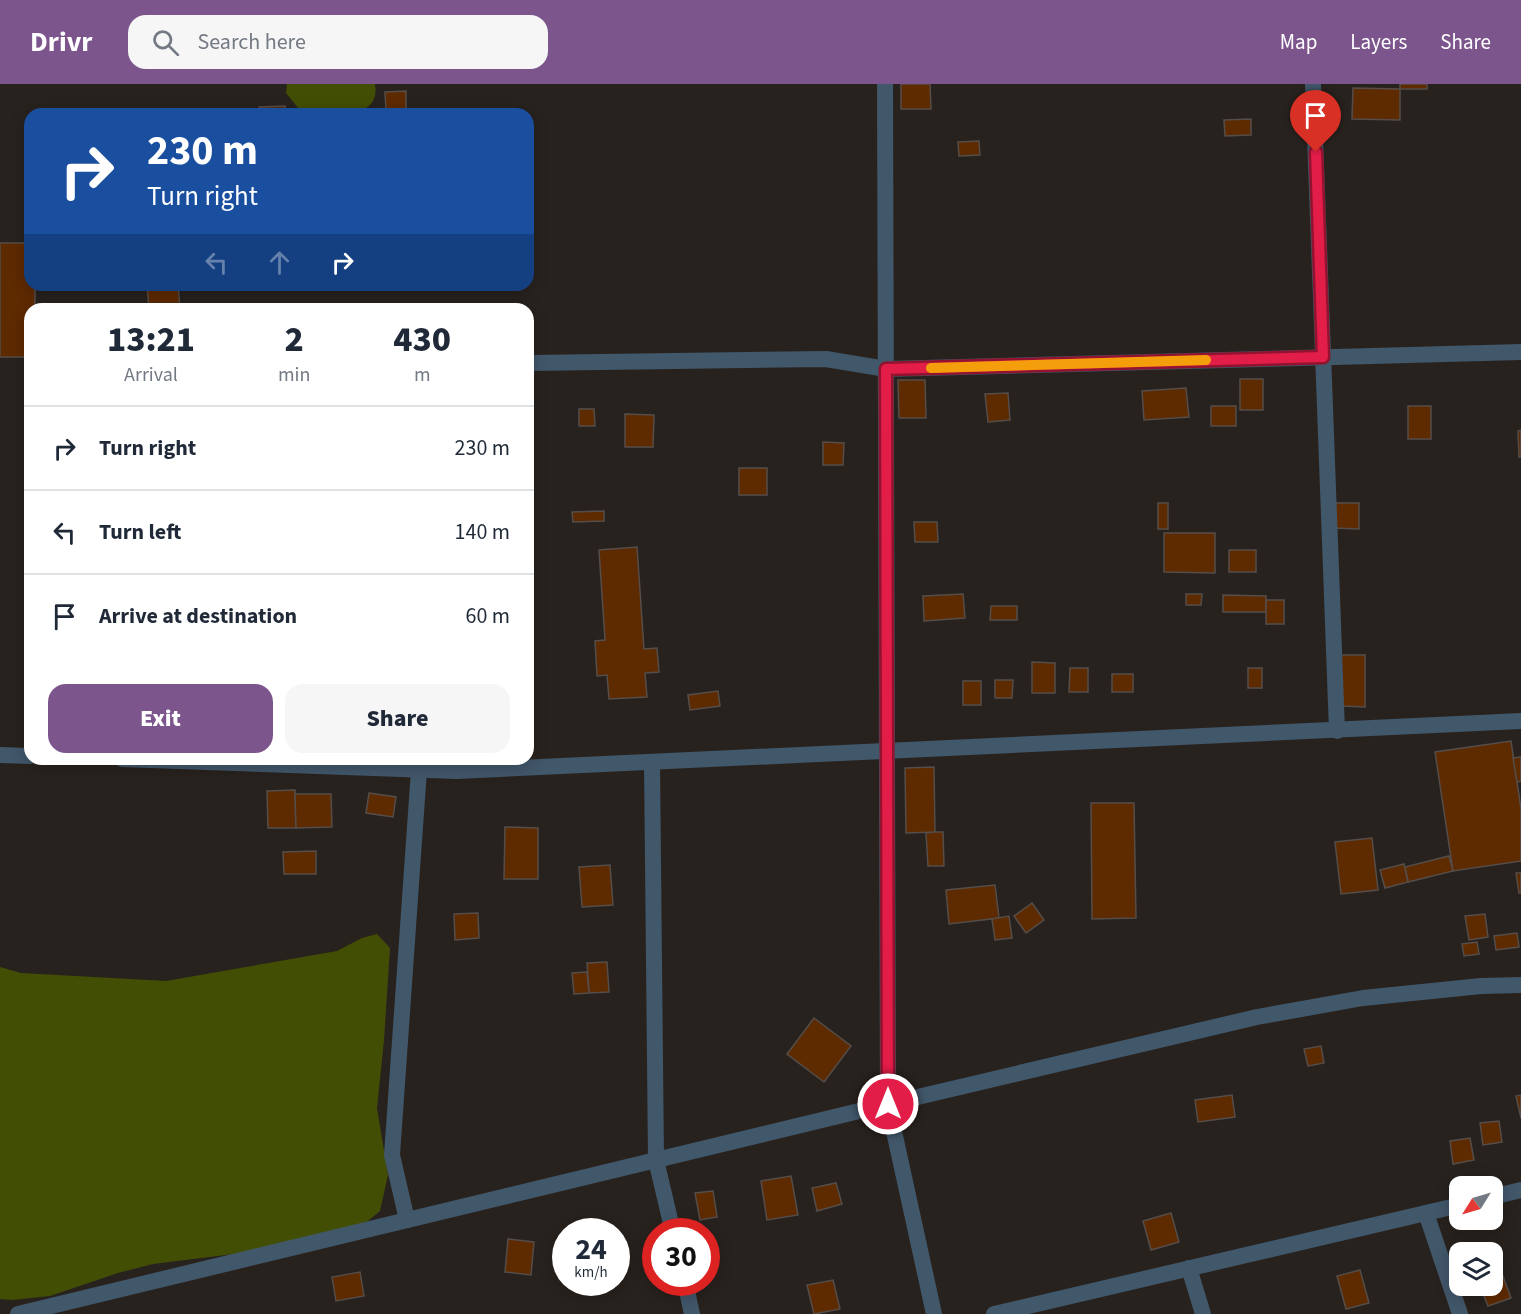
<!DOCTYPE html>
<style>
body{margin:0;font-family:"Source Sans 3",sans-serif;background:#f6f6f7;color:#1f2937;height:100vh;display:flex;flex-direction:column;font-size:22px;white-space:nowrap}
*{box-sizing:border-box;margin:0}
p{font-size:20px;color:#747a83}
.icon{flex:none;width:33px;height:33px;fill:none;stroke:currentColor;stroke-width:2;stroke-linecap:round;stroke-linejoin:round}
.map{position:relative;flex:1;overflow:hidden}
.side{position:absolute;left:24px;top:219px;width:510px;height:462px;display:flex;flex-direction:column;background:#fff;border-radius:18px;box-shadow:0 3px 15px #0003}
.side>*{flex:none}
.hud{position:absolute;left:24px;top:24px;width:510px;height:183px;border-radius:18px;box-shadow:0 3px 15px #0003;background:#1a4fa0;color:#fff;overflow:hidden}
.needle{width:39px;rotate:233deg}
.tools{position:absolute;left:1449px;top:1092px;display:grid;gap:12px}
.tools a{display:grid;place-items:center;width:54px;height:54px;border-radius:12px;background:#fff;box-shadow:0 3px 15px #0003;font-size:30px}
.speed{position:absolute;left:552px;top:1134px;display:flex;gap:12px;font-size:30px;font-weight:700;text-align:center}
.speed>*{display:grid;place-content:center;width:78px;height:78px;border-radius:50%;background:#fff;box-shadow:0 3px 15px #0003;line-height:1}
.speed small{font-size:15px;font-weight:400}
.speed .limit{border:9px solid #d22;background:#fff;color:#111}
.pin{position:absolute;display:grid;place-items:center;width:51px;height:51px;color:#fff;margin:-62px -26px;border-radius:50% 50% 50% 0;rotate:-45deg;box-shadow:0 0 6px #0007}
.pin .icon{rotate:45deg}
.me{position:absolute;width:66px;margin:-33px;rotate:0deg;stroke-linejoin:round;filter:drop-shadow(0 0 4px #0008)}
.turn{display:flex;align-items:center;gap:21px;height:126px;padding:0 24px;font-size:27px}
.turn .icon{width:78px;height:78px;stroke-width:2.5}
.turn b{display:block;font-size:42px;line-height:51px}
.lanes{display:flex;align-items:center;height:57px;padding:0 24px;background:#0003;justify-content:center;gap:30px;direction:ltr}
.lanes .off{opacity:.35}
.eta{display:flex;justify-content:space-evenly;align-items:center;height:102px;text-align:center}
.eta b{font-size:36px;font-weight:800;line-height:42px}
.button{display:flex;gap:12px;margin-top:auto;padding:12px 24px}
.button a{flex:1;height:69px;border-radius:18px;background:#7d558d;color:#fff;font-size:24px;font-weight:800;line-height:69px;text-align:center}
.button a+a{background:#f6f6f7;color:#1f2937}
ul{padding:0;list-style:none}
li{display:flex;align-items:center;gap:18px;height:84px;padding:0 24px;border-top:2px solid #e0e1e3}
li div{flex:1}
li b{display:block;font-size:22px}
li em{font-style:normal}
header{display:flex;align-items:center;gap:36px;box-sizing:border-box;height:84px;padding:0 30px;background:#7d558d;color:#fff}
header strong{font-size:28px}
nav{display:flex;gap:33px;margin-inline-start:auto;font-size:21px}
.search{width:420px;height:54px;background:#f6f6f7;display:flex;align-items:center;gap:15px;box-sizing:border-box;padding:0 21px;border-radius:18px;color:#747a83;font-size:22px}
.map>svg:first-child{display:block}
</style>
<header>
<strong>Drivr</strong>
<div class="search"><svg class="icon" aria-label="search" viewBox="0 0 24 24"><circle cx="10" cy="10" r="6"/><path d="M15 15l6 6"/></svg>Search here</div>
<nav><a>Map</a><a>Layers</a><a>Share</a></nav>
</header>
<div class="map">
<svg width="1521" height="1230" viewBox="0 0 1521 1230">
<rect width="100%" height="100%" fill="#28221e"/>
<!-- forest -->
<g fill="#434e05">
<path d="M287 0H375C382 38 327 30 303 30L286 9Z"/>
<path d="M377 850 390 864 384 956 377 1024 388 1091 380 1127 357 1146 258 1167 153 1180 118 1189 50 1212 12 1216 0 1215V883L21 889 166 897 337 867 362 854Z"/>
</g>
<!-- building -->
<g fill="#5e2a00" stroke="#554d49" stroke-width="1.5">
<path d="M901 0H930L931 25H901Z"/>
<rect x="1400" y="0" width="27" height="5"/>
<path d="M1353 4 1400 5V36L1352 35Z"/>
<path d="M406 7V27L386 28 385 8Z"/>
<path d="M285 22 286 30H259V23Z"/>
<path d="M1251 35V51L1225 52 1224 36Z"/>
<path d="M979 57 980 71 959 72 958 58Z"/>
<path d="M0 159H30V201H35V225H30V273H0Z"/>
<path d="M147 201H178L180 225H149Z"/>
<rect x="1240" y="295" width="23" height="31"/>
<path d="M898 296H925L926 334H899Z"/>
<path d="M1186 304 1189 333 1144 336 1142 307Z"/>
<path d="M1008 309 1010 336 988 338 985 310Z"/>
<rect x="1211" y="322" width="25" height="20"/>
<rect x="1408" y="322" width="23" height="33"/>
<path d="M579 325H594L595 342H579Z"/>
<path d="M625 330 654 331 653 363H625Z"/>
<path d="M1521 346V373H1519L1518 347Z"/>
<path d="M823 358 844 359 843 381H823Z"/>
<rect x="739" y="384" width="28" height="27"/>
<rect x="1158" y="419" width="10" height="26"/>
<path d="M1334 419H1359V445L1334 444Z"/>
<path d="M604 427V437L573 438 572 428Z"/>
<path d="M914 438H937L938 458H915Z"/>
<path d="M1164 449H1215V489L1164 488Z"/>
<path d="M637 463 644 565 657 564 659 588 645 589 647 613 609 615 607 591 597 592 595 557 605 556 599 466Z"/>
<rect x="1229" y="466" width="27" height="22"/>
<path d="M963 510 965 534 924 537 923 512Z"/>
<path d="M1186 510H1202L1201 521H1186Z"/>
<path d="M1223 511 1266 512V528H1223Z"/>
<rect x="1266" y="516" width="18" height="24"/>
<path d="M991 522H1017V536H990Z"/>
<path d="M1341 571H1365V623L1341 622Z"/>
<path d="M1032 578 1055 579V609H1032Z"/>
<path d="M1070 584H1088V608H1069Z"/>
<rect x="1248" y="584" width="14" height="20"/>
<rect x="1112" y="590" width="21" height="18"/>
<path d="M995 596H1013L1012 614H995Z"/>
<rect x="963" y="597" width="18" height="24"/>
<path d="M718 607 720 622 690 626 688 611Z"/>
<path d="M1511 657 1521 725V777L1453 787 1435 668Z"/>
<path d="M1521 673V697L1517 698 1513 674Z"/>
<path d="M934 683 935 748 906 749 905 684Z"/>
<path d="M295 706 296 744H268L267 707Z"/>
<path d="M369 709 396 713 393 733 366 729Z"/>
<path d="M295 710H331L332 743 296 744Z"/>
<path d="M1091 719H1134L1136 834 1092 835Z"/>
<path d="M505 743 538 744V795H504Z"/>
<path d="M935 748H943L944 782H928L926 749Z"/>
<path d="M1372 754 1378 806 1341 810 1335 758Z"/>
<path d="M316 767V790H284L283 768Z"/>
<path d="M1449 772 1453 787 1408 798 1405 783Z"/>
<path d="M1404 780 1408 798 1385 804 1380 786Z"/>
<path d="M610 781 613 821 582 823 579 783Z"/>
<path d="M1516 789H1521V809H1519Z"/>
<path d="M995 801 999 834 949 840 946 806Z"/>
<path d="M1032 819 1044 836 1026 849 1014 832Z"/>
<path d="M478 829 479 854 455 856 454 830Z"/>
<path d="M1485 830 1488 853 1469 856 1465 832Z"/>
<path d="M1009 832 1012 854 995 856 992 835Z"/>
<path d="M1517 849 1519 863 1496 866 1494 852Z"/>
<path d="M1477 858 1479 870 1464 872 1462 860Z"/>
<path d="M607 878 609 908 589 909 587 879Z"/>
<path d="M587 888 589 909 574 910 572 889Z"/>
<path d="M814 934 851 962 824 998 787 970Z"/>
<path d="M1321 962 1324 979 1308 982 1304 965Z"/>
<path d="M1232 1011 1235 1033 1198 1038 1195 1016Z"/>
<path d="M1521 1011V1034L1516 1012Z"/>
<path d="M1499 1037 1502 1058 1483 1061 1480 1039Z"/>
<path d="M1470 1054 1474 1076 1453 1080 1450 1057Z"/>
<path d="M791 1092 798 1131 767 1136 761 1097Z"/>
<path d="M836 1099 842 1120 817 1127 812 1104Z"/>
<path d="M713 1107 717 1133 700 1136 695 1109Z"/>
<path d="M1171 1129 1179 1158 1151 1166 1143 1137Z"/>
<path d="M508 1155 534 1158 531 1191 505 1188Z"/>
<path d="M1500 1184 1511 1214 1488 1222 1480 1202H1492V1187Z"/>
<path d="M1360 1186 1369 1219 1346 1225 1337 1192Z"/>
<path d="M360 1188 364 1212 336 1217 332 1193Z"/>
<path d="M833 1196 840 1225 814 1230 807 1201Z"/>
</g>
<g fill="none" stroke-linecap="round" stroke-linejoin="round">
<!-- minor -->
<g stroke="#41576a" stroke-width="16">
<path d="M885 0 888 1020 934 1230"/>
<path d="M1313 0 1337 647"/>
<path d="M528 279 826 275 886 285 1521 268"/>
<path d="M0 671 30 672"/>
<path d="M122 675 457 687 1521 637"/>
<path d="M652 678 656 1076 673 1148"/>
<path d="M1492 1113 1521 1106"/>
<path d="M1426 1129 1460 1230"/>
<path d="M407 1136 392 1071 419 686"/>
<path d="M1189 1184 1203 1230"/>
<path d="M685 1198 692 1230"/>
<path d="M18 1230 888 1020 1257 933 1363 914 1481 902 1521 901"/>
<path d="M994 1230 1460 1121"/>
</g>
</g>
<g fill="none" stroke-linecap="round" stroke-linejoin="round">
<defs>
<path id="route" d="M888 1020 886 285 1323 273 1316 68"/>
</defs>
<!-- route casing -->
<use href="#route" stroke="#92132f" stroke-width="15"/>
<!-- route -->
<use href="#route" stroke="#e11d48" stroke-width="10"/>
<!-- slow -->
<path stroke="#f59e0b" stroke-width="10" d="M931 284 1206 276"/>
</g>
</svg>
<div class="tools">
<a><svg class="needle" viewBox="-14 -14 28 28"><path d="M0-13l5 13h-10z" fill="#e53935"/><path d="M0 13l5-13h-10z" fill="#747a83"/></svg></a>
<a><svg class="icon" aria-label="layers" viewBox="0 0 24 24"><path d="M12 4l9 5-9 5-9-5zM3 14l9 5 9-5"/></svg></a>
</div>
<div class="speed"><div>24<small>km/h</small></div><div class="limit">30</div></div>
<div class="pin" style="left:1316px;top:68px;background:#d93025"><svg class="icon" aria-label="arrive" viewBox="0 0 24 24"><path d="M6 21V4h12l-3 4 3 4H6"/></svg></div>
<svg class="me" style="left:888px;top:1020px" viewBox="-20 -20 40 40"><circle r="17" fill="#e11d48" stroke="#fff" stroke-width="3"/><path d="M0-11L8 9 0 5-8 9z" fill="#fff"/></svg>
<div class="hud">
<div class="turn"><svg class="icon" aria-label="right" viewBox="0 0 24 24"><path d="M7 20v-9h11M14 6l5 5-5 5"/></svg><div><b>230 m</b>Turn right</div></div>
<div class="lanes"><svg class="icon off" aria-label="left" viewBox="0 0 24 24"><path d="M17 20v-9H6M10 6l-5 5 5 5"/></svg><svg class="icon off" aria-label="ahead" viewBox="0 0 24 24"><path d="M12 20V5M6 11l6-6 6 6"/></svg><svg class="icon" aria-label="right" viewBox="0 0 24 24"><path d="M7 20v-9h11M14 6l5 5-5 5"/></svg></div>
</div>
<section class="side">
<div class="eta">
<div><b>13:21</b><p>Arrival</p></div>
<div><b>2</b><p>min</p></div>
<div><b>430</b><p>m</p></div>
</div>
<ul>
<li><svg class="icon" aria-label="right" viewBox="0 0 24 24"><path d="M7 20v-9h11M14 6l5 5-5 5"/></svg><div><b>Turn right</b></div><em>230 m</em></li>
<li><svg class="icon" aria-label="left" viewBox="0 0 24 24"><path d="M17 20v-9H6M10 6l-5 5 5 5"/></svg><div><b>Turn left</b></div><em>140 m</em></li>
<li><svg class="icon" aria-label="arrive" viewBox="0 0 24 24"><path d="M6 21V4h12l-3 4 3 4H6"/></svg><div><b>Arrive at destination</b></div><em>60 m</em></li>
</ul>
<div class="button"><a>Exit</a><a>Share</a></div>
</section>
</div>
